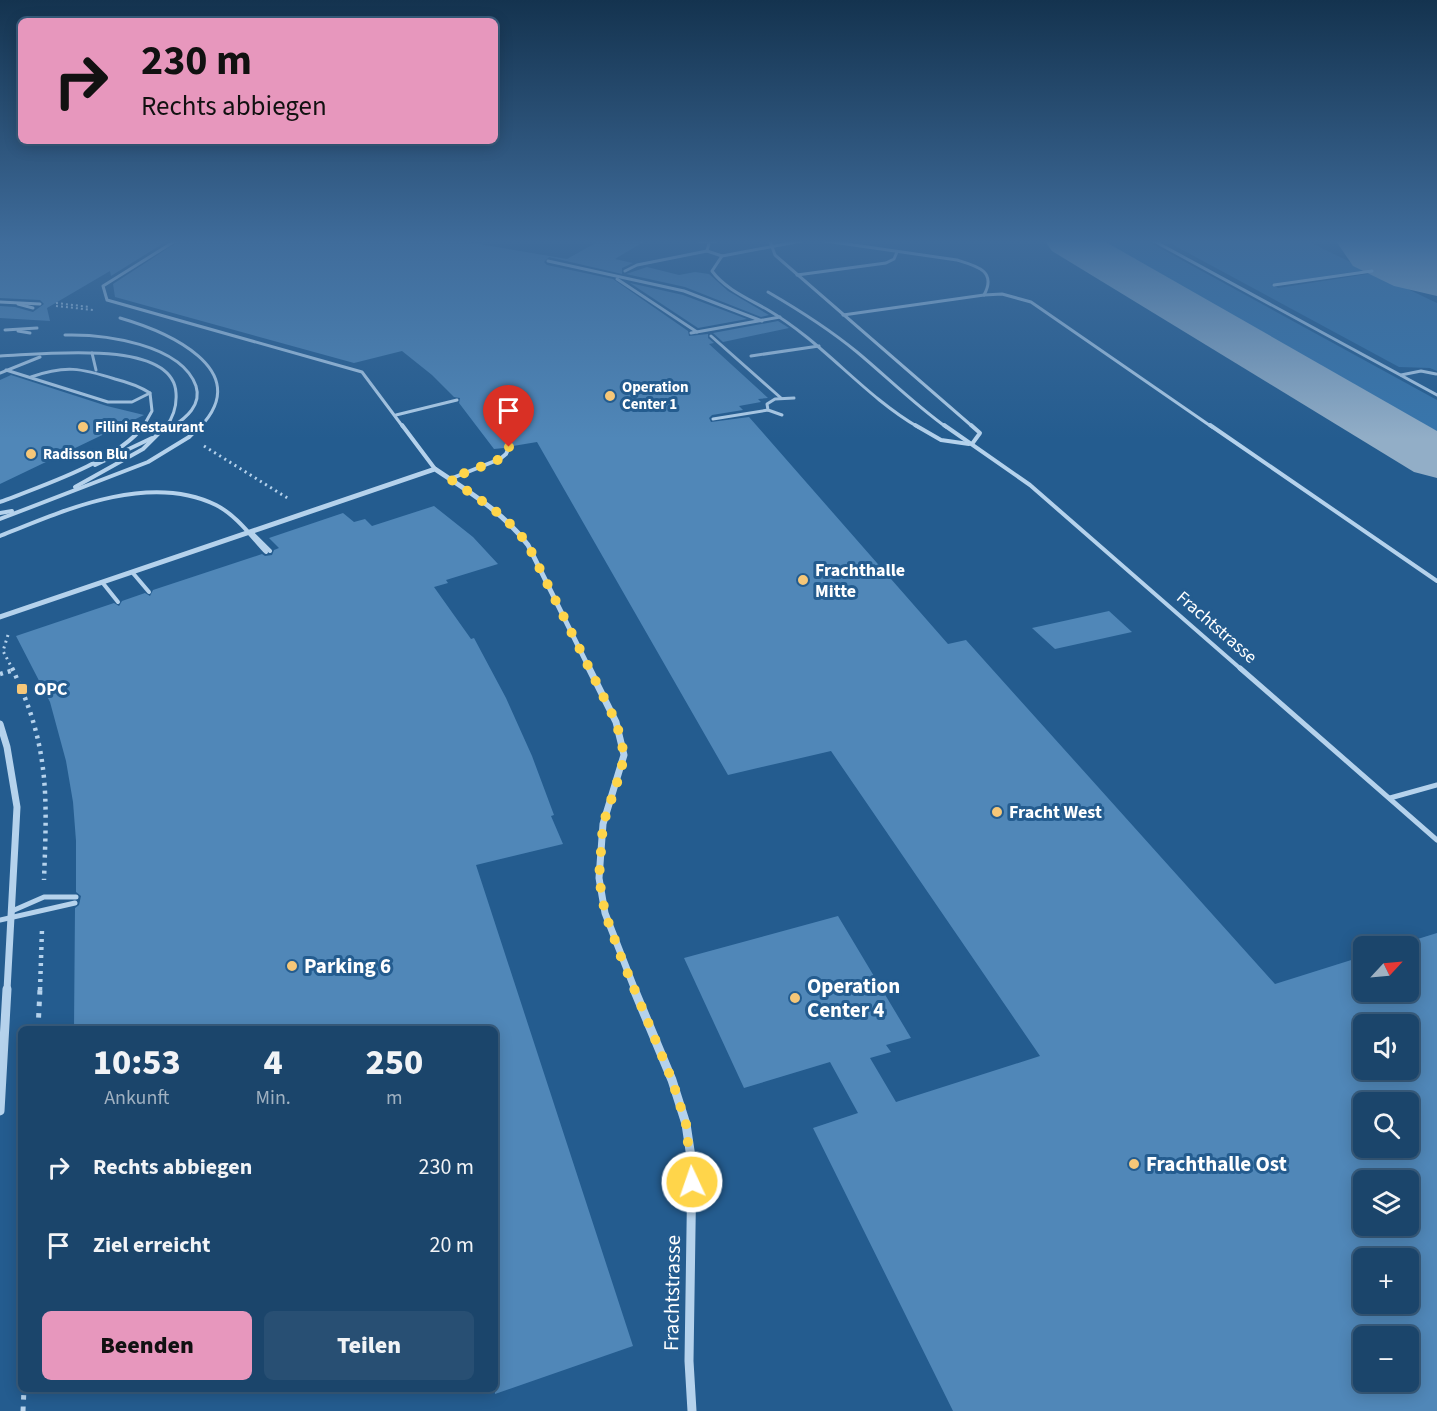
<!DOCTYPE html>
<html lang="de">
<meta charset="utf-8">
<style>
body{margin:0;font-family:"Source Sans 3",sans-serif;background:#284f73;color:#f1f3f6;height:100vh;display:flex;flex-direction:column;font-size:22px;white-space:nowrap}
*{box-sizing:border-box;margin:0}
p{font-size:20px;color:#a0b1c1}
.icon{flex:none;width:33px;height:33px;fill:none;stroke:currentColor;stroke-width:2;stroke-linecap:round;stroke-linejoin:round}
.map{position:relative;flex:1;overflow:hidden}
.drawer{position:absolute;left:18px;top:1026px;width:480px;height:366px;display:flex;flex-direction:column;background:#1b456b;border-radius:9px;box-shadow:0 3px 15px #0003,0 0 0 2px #395d7e}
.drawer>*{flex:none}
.guide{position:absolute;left:18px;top:18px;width:480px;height:126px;border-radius:9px;box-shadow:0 3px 15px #0003,0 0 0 2px #395d7e;background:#e797bd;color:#111;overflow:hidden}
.needle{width:39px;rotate:64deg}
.controls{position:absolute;left:1353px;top:936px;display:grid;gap:12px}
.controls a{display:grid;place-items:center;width:66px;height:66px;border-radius:9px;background:#1b456b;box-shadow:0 3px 15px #0003,0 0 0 2px #395d7e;font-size:30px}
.pin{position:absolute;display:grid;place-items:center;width:51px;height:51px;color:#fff;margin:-62px -26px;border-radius:50% 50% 50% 0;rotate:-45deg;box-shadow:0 0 6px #0007}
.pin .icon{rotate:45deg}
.me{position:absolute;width:66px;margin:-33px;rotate:357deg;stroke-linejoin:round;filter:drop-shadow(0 0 4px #0008)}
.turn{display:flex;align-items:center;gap:21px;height:126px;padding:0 24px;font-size:27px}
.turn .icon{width:78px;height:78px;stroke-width:2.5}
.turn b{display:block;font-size:42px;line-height:51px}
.eta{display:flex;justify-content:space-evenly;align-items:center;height:102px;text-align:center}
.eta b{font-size:36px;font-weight:800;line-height:42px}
.cta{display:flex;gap:12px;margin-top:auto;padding:12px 24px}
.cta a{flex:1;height:69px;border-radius:9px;background:#e797bd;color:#111;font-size:24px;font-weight:800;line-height:69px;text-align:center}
.cta a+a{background:#284f73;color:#f1f3f6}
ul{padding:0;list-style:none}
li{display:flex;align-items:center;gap:18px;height:78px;padding:0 24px}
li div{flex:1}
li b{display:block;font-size:22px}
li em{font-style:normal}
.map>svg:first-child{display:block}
</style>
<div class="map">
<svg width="1437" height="1411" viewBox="0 0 1437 1411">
<rect width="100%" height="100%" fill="#245c8f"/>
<!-- green -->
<g fill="#3876ac">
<path d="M1101 241H1147L1437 400V434Z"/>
<path d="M1166 241H1307L1367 270 1271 284 1278 288 1374 273 1437 303V371L1430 368 1399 367Z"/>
</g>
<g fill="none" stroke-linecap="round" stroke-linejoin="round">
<!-- taxiway -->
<path fill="#92aec7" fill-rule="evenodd" d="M1045 241H1104L1437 431V478L1414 472 1052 251Z"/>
<!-- runway -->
<path fill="#92aec7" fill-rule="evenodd" d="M1336 241H1437V296L1394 286 1353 266Z"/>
</g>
<!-- building -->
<g fill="#5087b8" fill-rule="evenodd">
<path d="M0 241H167L111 276 110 271 47 308 50 321 0 318V306L15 307 33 312 44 304 40 300 0 298Z"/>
<path d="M179 241H461L567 259 599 241H645L615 259 633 263 622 268V274L549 257 544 262 547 265 613 279 688 331 689 336 708 334V338L714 343 709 344 768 398 758 399 761 402 739 406 743 410 712 415 709 418 711 422 749 417 948 644 966 640 1275 984 1364 956V992H1408V946H1395L1437 933V1411H953L813 1128 858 1113 830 1062 744 1088 684 958 838 916 911 1038 886 1045 891 1052 870 1058 896 1102 1040 1056 831 751 728 775 537 442 513 446 508 443 504 448 494 449 459 403 460 398 454 397 432 375 402 351 354 363 115 297 113 284ZM1364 1024H1408V1070H1364ZM1364 1102H1408V1148H1364ZM1364 1180H1408V1226H1364ZM1364 1258H1408V1304H1364ZM1364 1336H1408V1382H1364Z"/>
<path d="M647 267 679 275 695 272 709 274 728 291 769 315 761 317 685 287 626 274Z"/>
<path d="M630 283 683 295 747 319 698 328Z"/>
<path d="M778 321 789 328 723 342 713 333Z"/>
<path d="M11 375 107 406 144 415 0 484V380Z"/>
<path d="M434 506 473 537 498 564 446 580 448 583 434 587 471 639 474 638 506 698 532 756 554 815 551 816 563 844 476 865 633 1346 495 1394V1029H74L75 908 79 905 81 896 76 892V841L73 802 66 761 50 702 16 636 114 603 119 606 122 601 145 593 150 596 153 590 262 554 265 556 272 555 274 550 279 548 269 538 343 513 354 522 365 519 372 526Z"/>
<path d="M1109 611 1132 632 1055 649 1032 628Z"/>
</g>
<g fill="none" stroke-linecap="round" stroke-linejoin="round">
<!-- path-far3 -->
<g stroke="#b5d2ec" stroke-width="2" stroke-dasharray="2 3" stroke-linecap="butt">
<path d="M56 303 90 307"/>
<path d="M56 306 93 310"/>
</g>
<!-- path-far2 -->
<g stroke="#b5d2ec" stroke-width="3" stroke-dasharray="2 4" stroke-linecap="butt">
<path d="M204 446 289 499"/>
<path d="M8 635 3 651 13 670"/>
</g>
<!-- path-far1 -->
<g stroke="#b5d2ec" stroke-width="4.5" stroke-dasharray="3 5" stroke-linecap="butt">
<path d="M12 668C50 747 47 796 44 880"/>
<path d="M0 674 14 670"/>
<path d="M40 990 42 929"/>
</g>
<!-- path -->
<g stroke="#b5d2ec" stroke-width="5" stroke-dasharray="4.5 7" stroke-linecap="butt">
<path d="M38 1029 40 989"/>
<path d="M23 1411 24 1389"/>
</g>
<!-- lane-far2 -->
<g stroke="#b5d2ec" stroke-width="3">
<path d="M175 241 103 286 107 300 362 372 403 427"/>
<path d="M699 241H716"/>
<path d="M770 241 775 255 973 427"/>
<path d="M826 241 957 260C977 266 997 271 984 295"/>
<path d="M1154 241 1437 395"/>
<path d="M709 243 707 251 722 256 712 271C725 289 749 299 768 310 823 342 863 395 918 427"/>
<path d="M722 256 801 241"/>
<path d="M548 261 684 291 762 321"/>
<path d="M625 271 637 265 707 251"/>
<path d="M797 275 886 263 894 259 897 252"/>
<path d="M617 279 697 332"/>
<path d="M1274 285 1372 271"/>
<path d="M768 292C799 310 829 329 857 352 887 377 914 404 946 427"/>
<path d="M0 302 40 304"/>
<path d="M18 304 33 308"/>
<path d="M843 315 984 295 1002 294 1031 302 1212 427"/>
<path d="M120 318C165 331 256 369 200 427"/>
<path d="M5 330 37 328"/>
<path d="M18 331 30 333"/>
<path d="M691 333 780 317"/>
<path d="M65 335C104 334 181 344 196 386 202 405 186 418 172 427"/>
<path d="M711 336 781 398"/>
<path d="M92 353 96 370"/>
<path d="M0 356C37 355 173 337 176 393 177 406 174 416 166 427"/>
<path d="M751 356 819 346"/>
<path d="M6 370 108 402H132L150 393"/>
<path d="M0 373 40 357"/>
<path d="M1401 375 1421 371 1436 374"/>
<path d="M31 377C65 365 81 368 115 379 127 382 139 386 150 393L152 411 143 427"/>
<path d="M396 415 457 400"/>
<path d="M782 415 768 410 767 404 775 399 794 398"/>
<path d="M713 419 768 410"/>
</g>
<!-- lane-far1 -->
<g stroke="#b5d2ec" stroke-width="4">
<path d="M402 425 435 469"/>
<path d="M915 425 941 440 969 444"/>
<path d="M944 425 1030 485 1242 670"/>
<path d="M971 425 980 433 972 444"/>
<path d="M1210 425 1437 581"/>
<path d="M165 431 174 425"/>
<path d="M95 465 152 438"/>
<path d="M450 479 500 459 506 454 509 447"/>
<path d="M75 487 143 449 167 425"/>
<path d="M0 502C39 487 120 460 144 425"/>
<path d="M0 513 12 511"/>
<path d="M0 519 148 462 189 437 201 425"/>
<path d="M251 532 270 551"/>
<path d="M0 536C64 510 149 472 216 505 236 515 251 536 266 552"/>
<path d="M132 572 149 592"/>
<path d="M102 582 118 602"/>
</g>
<!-- lane -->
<g stroke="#b5d2ec" stroke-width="5">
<path d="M1240 668 1437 840"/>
<path d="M1390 798 1437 785"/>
<path d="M12 911 44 897H76"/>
<path d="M0 920 75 903"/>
</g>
<!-- street-far2 -->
<path stroke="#b5d2ec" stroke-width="5" d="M0 617 435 469C469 492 503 512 528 545L590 670"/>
<!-- street-far1 -->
<g stroke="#b5d2ec" stroke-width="7">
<path d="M589 668 616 722 624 755 603 824 599 878 605 913 635 990"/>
<path d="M0 724 7 747 17 807 7 990"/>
</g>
<!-- street -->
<g stroke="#b5d2ec" stroke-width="9">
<path d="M634 989 672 1080 686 1124 692 1164 689 1361 692 1411"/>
<path d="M0 1111 7 989"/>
</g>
</g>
<!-- sky -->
<linearGradient id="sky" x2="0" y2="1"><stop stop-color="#14334f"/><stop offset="0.55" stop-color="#3f6c9b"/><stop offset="1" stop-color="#3f6c9b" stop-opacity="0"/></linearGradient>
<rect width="1437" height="439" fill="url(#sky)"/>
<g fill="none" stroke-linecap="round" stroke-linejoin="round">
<!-- route -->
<path stroke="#ffd54a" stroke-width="10" stroke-dasharray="0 18" d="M509 447 506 454 500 459 450 479C479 499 508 516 528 545L616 722 621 740 624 755 621 771 603 824 599 878 605 913 621 957 672 1080 686 1124 692 1182"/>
</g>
<!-- markers -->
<g fill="#f6c778" stroke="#245c8f" stroke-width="2">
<circle cx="610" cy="396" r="6"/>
<circle cx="83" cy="427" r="6"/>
<circle cx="31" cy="454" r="6"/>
<circle cx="803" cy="580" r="6"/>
<rect x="16" y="683" width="12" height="12" rx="3"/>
<circle cx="997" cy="812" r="6"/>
<circle cx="292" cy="966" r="6"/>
<circle cx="795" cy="998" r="6"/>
<circle cx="1134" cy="1164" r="6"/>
</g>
<g text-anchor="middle" stroke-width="6" stroke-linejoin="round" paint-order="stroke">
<!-- far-poi labels -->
<g font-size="15" font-weight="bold" fill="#fff" stroke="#245c8f" text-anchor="start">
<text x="622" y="392">Operation<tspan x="622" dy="17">Center 1</tspan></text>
<text x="95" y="432">Filini Restaurant</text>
<text x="43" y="459">Radisson Blu</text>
</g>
<!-- poi labels -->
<g font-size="18" font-weight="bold" fill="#fff" stroke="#245c8f" text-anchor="start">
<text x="815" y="576">Frachthalle<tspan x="815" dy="21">Mitte</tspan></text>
<text x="34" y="695">OPC</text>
<text x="1009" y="818">Fracht West</text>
</g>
<!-- street labels -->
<g font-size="18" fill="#fff" stroke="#245c8f">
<text transform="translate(1217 627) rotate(41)" y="6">Frachtstrasse</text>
</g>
<!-- near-poi labels -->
<g font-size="21" font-weight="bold" fill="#fff" stroke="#245c8f" text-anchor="start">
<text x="304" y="973">Parking 6</text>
<text x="807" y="993">Operation<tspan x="807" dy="24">Center 4</tspan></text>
<text x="1146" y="1171">Frachthalle Ost</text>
</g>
<!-- near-street labels -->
<g font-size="21" fill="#fff" stroke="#245c8f">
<text transform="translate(672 1293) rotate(-89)" y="7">Frachtstrasse</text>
</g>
</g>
</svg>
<div class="controls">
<a><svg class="needle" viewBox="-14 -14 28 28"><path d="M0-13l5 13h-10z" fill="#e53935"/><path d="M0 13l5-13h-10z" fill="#a0b1c1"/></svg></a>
<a><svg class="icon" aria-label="sound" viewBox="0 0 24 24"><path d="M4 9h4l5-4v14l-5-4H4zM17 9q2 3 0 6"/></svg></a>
<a><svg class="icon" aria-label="search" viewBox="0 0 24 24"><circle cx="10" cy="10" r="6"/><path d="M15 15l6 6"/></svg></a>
<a><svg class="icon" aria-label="layers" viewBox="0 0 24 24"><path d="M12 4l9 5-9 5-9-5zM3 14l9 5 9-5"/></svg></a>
<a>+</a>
<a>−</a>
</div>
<div class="pin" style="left:509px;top:447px;background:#d93025"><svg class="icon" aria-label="arrive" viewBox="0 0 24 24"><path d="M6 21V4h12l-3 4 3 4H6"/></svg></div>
<svg class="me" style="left:692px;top:1182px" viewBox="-20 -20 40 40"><circle r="17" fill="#ffd54a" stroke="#fff" stroke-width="3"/><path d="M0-11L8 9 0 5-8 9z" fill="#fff"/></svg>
<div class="guide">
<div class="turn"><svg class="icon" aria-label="right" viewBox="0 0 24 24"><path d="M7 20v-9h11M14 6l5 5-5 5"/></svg><div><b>230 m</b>Rechts abbiegen</div></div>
</div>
<section class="drawer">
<div class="eta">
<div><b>10:53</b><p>Ankunft</p></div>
<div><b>4</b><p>Min.</p></div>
<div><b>250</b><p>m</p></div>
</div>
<ul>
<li><svg class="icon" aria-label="right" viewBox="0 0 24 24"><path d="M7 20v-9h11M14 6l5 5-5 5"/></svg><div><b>Rechts abbiegen</b></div><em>230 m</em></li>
<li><svg class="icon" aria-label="arrive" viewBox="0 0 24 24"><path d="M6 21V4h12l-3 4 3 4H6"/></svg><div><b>Ziel erreicht</b></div><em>20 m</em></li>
</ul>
<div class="cta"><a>Beenden</a><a>Teilen</a></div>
</section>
</div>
